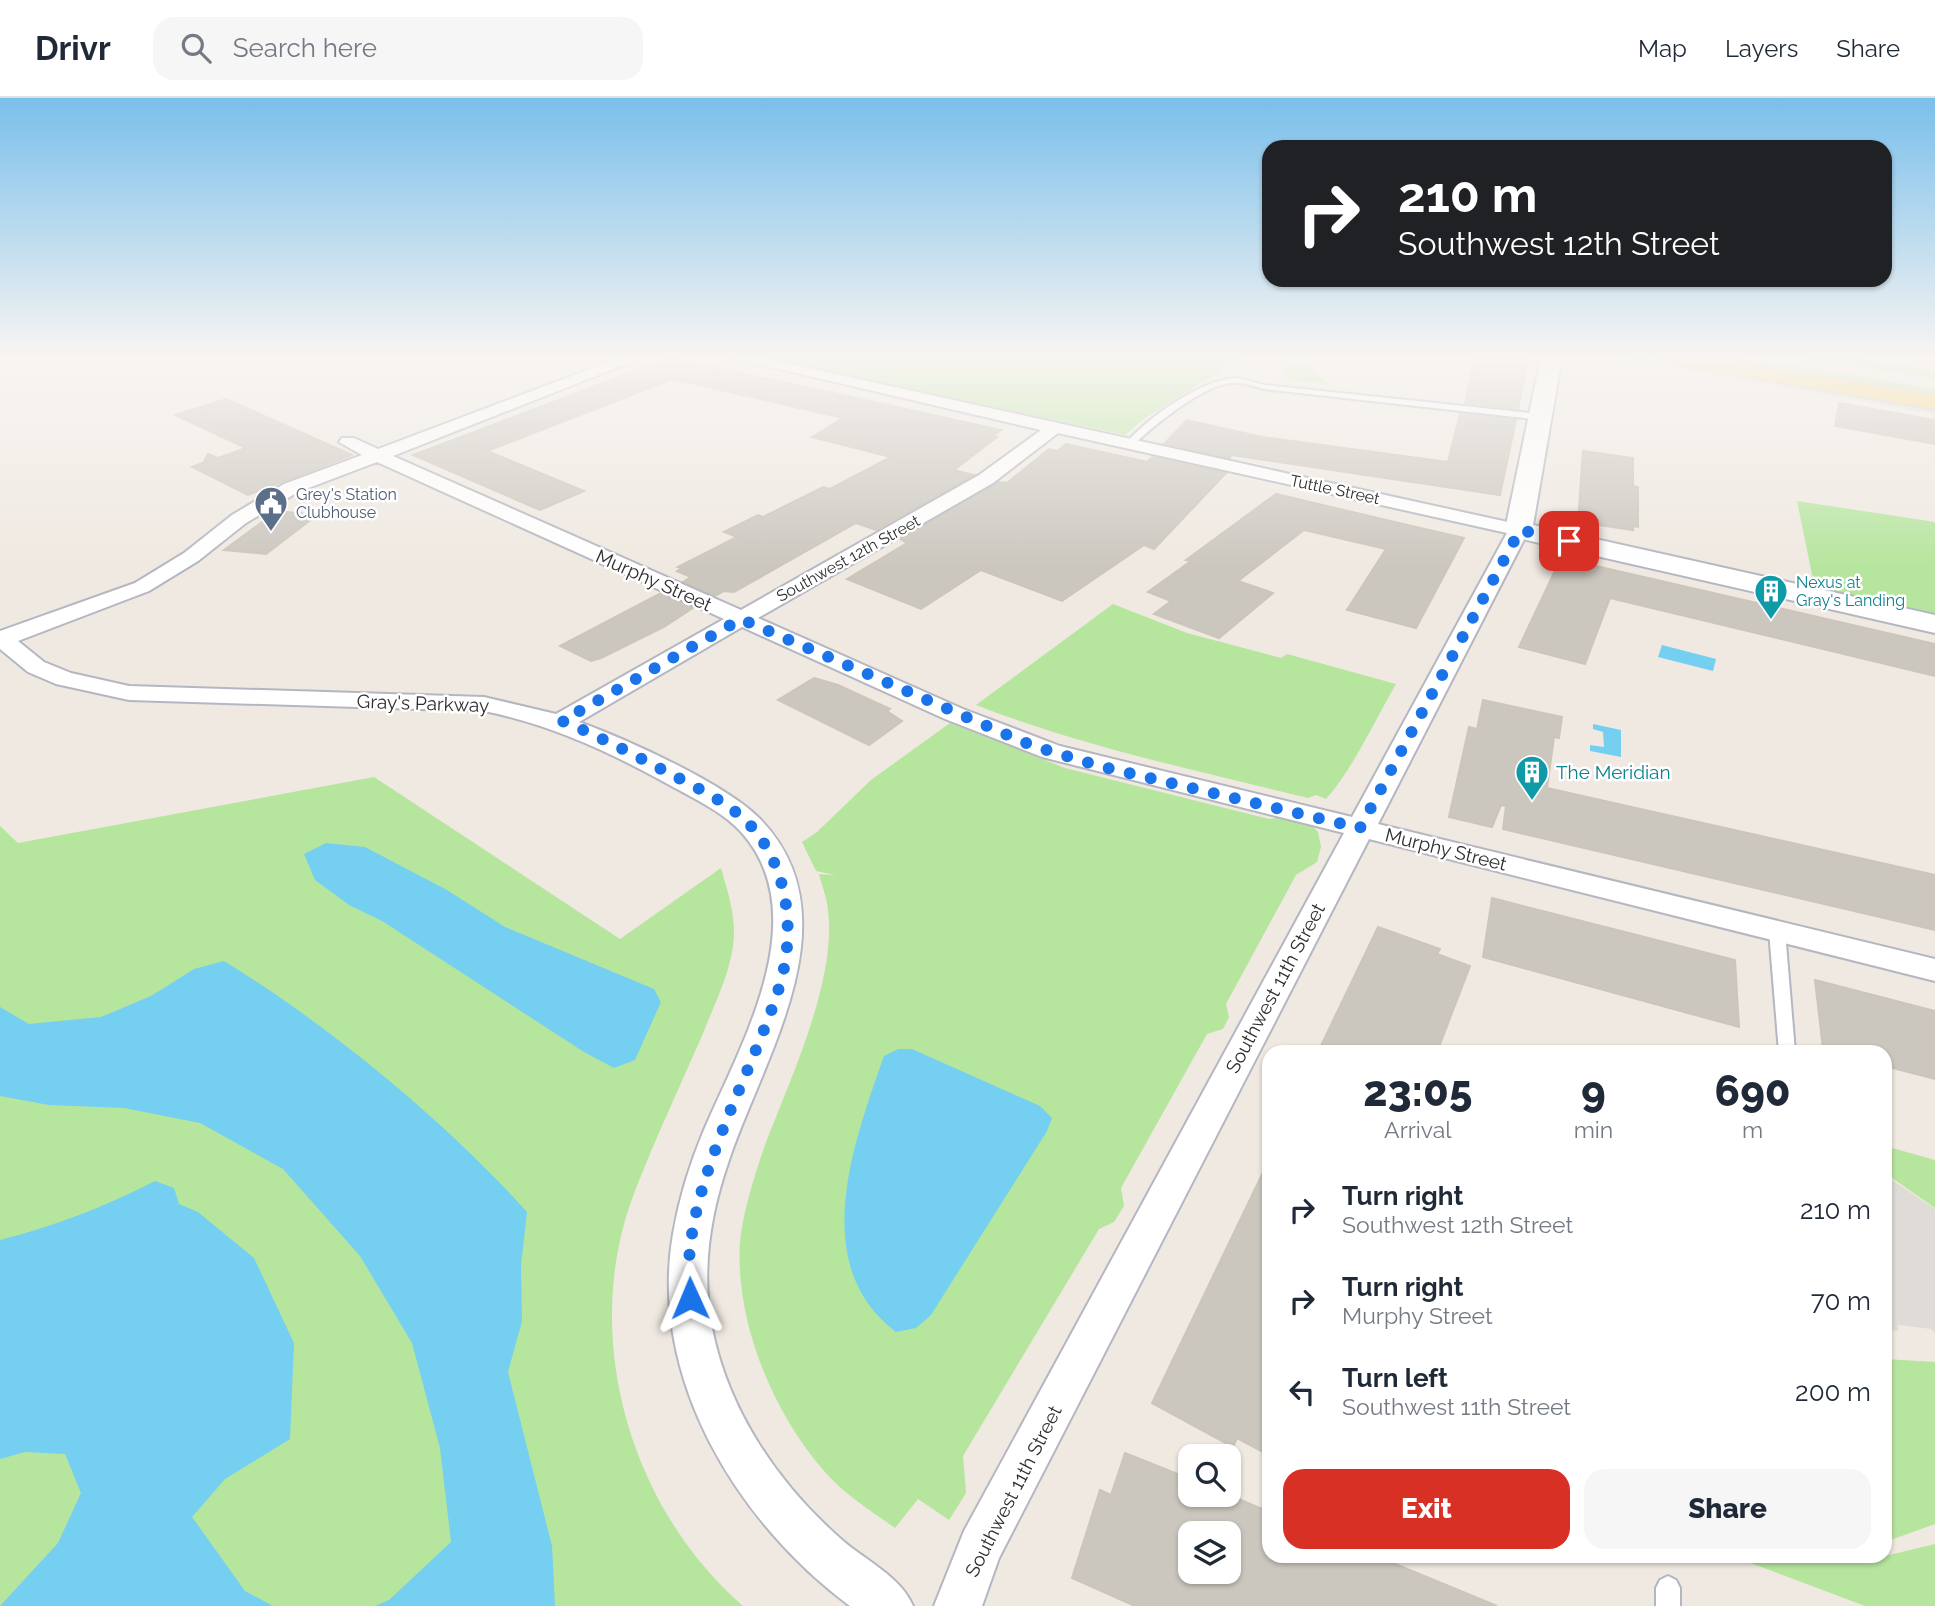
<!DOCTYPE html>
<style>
body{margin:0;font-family:Raleway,sans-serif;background:#f6f6f7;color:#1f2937;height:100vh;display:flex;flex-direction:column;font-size:26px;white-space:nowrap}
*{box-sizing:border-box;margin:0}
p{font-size:23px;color:#747a83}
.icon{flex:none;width:38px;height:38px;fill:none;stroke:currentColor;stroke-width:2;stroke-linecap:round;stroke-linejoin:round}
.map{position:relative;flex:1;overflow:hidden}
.drawer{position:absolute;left:1262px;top:947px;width:630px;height:518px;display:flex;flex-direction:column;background:#fff;border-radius:21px;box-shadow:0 2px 5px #0004}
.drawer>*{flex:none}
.guide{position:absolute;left:1262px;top:42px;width:630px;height:147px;border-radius:21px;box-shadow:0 2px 5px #0004;background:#202124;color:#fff;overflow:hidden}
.tools{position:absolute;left:1178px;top:1346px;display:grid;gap:14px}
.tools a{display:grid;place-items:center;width:63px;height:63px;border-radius:14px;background:#fff;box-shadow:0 2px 5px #0004;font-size:35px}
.pin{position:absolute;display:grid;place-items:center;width:60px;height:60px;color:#fff;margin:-30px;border-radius:14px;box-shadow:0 4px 10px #0006}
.me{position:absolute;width:77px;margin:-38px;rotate:359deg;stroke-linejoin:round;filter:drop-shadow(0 0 5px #0008)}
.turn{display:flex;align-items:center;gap:24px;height:147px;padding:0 21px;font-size:32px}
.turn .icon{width:91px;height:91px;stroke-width:2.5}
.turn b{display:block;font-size:49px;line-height:60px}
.eta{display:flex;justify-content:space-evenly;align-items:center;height:119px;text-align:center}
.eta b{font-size:42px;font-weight:800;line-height:49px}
.primary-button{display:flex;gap:14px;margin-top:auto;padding:14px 21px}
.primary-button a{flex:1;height:80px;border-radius:21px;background:#d93025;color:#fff;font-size:28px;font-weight:800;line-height:80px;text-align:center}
.primary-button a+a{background:#f6f6f7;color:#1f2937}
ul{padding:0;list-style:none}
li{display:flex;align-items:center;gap:21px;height:91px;padding:0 21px}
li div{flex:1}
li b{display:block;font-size:26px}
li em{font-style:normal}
header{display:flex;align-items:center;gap:42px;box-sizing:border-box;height:98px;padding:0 35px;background:#fff;border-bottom:2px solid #e0e1e3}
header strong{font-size:33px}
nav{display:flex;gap:38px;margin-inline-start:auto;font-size:24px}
.search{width:490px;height:63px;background:#f6f6f7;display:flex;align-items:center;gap:18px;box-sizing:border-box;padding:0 24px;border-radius:21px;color:#747a83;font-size:26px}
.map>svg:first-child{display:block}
</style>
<header>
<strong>Drivr</strong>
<div class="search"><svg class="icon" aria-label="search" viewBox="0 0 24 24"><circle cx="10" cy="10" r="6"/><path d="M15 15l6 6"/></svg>Search here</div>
<nav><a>Map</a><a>Layers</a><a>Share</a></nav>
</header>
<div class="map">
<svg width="1935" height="1508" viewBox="0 0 1935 1508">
<rect width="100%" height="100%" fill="#efe9e1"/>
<!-- green -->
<g fill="#b6e59e">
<path d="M758 259H1242L1145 320 1125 337Z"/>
<path d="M1616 259H1634L1935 309V313Z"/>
<path d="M1694 259C1771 259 1858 279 1935 291V296Z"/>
<path d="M1798 259H1847L1935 273V281Z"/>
<path d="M1296 266 1317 270 1312 271 1329 286 1288 282 1283 274Z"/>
<path d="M1797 403 1935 424V518L1815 491Z"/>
<path d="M1113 506 1187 535 1281 560 1287 556 1396 586C1375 622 1353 671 1326 701L1316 697 1308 700C1196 672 1084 649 976 607Z"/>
<path d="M950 625 1065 670 1269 721C1286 718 1306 720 1318 734L1321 749 1317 764 1296 777 1226 906 1229 919 1223 931 1207 936 1121 1090 1124 1108 1114 1124 1099 1131 963 1358 966 1395 949 1422 918 1401 895 1430C871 1413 844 1396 825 1374 773 1315 735 1224 740 1144 743 1113 755 1076 765 1047 790 981 837 883 828 812 827 800 822 788 819 776L835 777 816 773 802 744 817 734 871 682Z"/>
<path d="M374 679 620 841 721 770C728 795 737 821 733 848 729 877 715 905 704 933 681 986 656 1039 635 1093 579 1236 629 1409 743 1508H0V728L18 745Z"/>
<path d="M1885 1048 1935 1062V1110L1885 1075Z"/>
<path d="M1885 1261 1935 1264V1426L1885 1444Z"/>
<path d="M1935 1446V1508H1865L1732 1458H1885Z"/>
</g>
<!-- plaza -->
<g fill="#dfdcd8">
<path d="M1603 259 1935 313V316L1700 276Z"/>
<path d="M1885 1077 1935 1111V1235L1931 1231 1898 1227V1233L1885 1231Z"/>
</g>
<!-- water -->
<g fill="#75cff0">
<path d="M1662 547 1716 561 1713 573 1658 559Z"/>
<path d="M1593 626 1621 632V659L1590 653V647L1604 649 1603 634 1593 631Z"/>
<path d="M326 745 365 749 447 792 505 829 654 891 661 904 635 962 614 970 584 954 382 823 349 807 315 782 304 756Z"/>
<path d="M224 863C331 929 444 1022 527 1114L521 1168 522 1223 508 1274 552 1448 555 1508H375L389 1502 451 1444 440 1350 412 1245 360 1158 283 1071 200 1025 124 1010 49 1007 0 998V909L29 926 101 919 151 898 194 871Z"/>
<path d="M898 951H912L1040 1008 1052 1020 1047 1033 931 1217 916 1230 896 1234C807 1167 854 1044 884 958Z"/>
<path d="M155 1083 174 1090 179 1106 198 1114 254 1160 294 1245 290 1341 225 1381 192 1419 245 1493 273 1508H0L58 1445 81 1395 65 1356 25 1354 0 1361V1142C55 1128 104 1109 155 1083Z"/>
</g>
<!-- building -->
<g fill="#cbc7bf" stroke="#cbc5ba" stroke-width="2" fill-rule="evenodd">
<path d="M1475 259H1528L1518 311 1465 305Z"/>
<path d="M669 260 829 294 1001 332 993 338 997 339 954 372 974 377 876 432 856 425 734 494 724 493 715 498 683 484 691 479 677 473 682 470 678 469 737 439 724 434 758 417 763 419 823 389 830 391 891 359 812 339 843 320 673 281 487 353 584 393 540 412 413 357Z"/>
<path d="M226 301 352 357 248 397 192 369 203 365 208 356 218 360 246 350 175 317Z"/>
<path d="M1839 305 1935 322V346L1835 328Z"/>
<path d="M1460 316 1516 322 1500 397 1231 357 1230 360 1164 346 1187 322 1262 339 1448 364Z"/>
<path d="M1066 346 1147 364 1152 359 1226 375 1154 451 1144 447 1062 503 981 472 921 511 847 481 907 445 900 441 999 384 1007 385 1049 351 1057 353Z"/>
<path d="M1583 353 1633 360V388L1638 389V429L1633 428V432L1578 424Z"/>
<path d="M1276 396 1416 429 1464 440 1416 530 1347 512 1386 451 1304 432 1238 483 1273 495 1219 540 1154 516 1171 503 1148 494 1191 463 1186 462Z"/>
<path d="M277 413 317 417 266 456 224 452Z"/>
<path d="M1561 460 1935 546V578L1610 500 1585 566 1519 549Z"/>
<path d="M661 495 693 510 664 529 601 560 591 563 560 548Z"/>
<path d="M814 580 838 587 890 611 887 613 902 623 869 647 778 602Z"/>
<path d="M1483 602 1562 619 1559 640 1554 639 1547 690 1935 777V832L1503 731 1506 708 1501 707 1492 729 1449 719 1469 629 1477 631Z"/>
<path d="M1492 800 1735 862 1739 929 1483 859Z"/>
<path d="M1378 829 1440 851 1437 856 1470 868 1437 954H1318Z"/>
<path d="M1815 882 1935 913V981L1885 968V954L1823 951Z"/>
<path d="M1269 1062V1357L1237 1340 1233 1349 1152 1305Z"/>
<path d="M1125 1355 1190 1381V1396H1227L1269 1414V1458H1376L1497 1508H1135L1072 1480 1100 1392 1111 1397ZM1190 1435H1228V1474H1190Z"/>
</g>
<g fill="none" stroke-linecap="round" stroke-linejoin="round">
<defs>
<g id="lane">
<path d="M1237 280 1265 287 1541 316 1545 319 1541 322 1264 291C1253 288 1243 284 1231 285 1201 288 1155 327 1133 347L1126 345C1149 319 1201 281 1237 280Z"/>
<path d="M1777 828 1782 829 1785 833 1795 954H1779L1769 833 1772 829Z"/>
<path d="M1668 1478 1676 1482 1680 1490V1508H1656V1490L1660 1482Z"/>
</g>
<path id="street" d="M622 259H644L393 358 741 512 979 377 1041 332 728 259H758L1526 428 1529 432 1378 726 1935 861V883L1369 741 999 1460 982 1508H934L964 1433 1344 735 1042 659 945 621 742 529 579 624C626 641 722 684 758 719 857 817 764 958 729 1062 710 1116 701 1174 712 1230 728 1313 779 1387 842 1442 865 1462 901 1479 913 1508H850C738 1425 648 1280 673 1136 679 1101 690 1065 704 1032 740 948 816 819 742 735 724 715 699 703 675 690 614 656 553 627 484 613L129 602 56 586 28 574 0 551V533L135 485 184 455 232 417 284 386 362 357 339 344 342 340H354L378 351ZM1058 335 1507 435 1352 719 1060 648 963 611 758 520 993 385ZM377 364 724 521 556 616 484 599 129 588 71 575 44 564 18 543 149 493 198 463 246 425 298 394Z"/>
<path id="secondary" d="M1541 259H1562L1533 427 1935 517V535L1509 438 1505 432Z"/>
<path id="primary" d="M1653 259H1704L1935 297V311L1663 265Z"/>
</defs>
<!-- lane casing -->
<use href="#lane" stroke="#b4b7c1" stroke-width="4"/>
<!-- street casing -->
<use href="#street" stroke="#b4b7c1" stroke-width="4"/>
<!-- secondary casing -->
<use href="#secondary" stroke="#b4b7c1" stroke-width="4"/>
<!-- primary casing -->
<use href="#primary" stroke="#c9c9c9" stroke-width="4"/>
<!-- lane -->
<use href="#lane" fill="#fff" fill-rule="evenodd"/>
<!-- street -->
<use href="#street" fill="#fff" fill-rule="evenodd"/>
<!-- secondary -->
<use href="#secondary" fill="#fff" fill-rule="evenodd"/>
<!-- primary -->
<use href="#primary" fill="#f2d163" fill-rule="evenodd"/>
</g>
<!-- sky -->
<linearGradient id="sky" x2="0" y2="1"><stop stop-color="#7abfeb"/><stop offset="0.55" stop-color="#f8f5f2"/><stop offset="1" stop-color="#f8f5f2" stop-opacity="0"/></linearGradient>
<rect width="1935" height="470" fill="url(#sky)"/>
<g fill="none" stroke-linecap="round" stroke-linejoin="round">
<!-- route -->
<path stroke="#1a73e8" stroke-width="12" stroke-dasharray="0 21.6" d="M690 1200C683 1138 705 1077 727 1021 744 979 764 936 778 893 796 838 790 772 751 728 728 703 691 687 661 671 629 654 596 637 562 623L741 521 1033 648 1103 669 1360 730 1520 432 1569 443"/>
</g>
<!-- icons -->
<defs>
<symbol id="civic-pin" viewBox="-11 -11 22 30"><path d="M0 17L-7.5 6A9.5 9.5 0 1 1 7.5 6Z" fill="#5c6f8a" stroke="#fff"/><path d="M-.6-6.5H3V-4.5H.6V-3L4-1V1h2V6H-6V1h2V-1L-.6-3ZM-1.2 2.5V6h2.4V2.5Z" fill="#fff"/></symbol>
<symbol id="building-pin" viewBox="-11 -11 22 30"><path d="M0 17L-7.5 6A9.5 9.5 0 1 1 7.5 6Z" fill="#0f9aa8" stroke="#fff"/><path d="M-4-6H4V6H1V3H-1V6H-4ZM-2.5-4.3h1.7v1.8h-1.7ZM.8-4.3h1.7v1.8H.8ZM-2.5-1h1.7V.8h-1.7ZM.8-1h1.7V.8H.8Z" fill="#fff"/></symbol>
</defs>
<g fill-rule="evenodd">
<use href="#civic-pin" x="252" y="386" width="38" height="52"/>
<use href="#building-pin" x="1752" y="474" width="38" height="52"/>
<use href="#building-pin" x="1513" y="655" width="38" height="52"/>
</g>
<g text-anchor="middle" stroke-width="5" stroke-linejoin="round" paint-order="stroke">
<!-- far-street labels -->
<g font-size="16" fill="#2e2e2e" stroke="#fff">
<text transform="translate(1335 391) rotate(12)" y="6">Tuttle Street</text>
<text transform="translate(848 460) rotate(-29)" y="6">Southwest 12th Street</text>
</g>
<!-- far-service labels -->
<g font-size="16" fill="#4e5e75" stroke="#fff" text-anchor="start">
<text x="296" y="402">Grey's Station<tspan x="296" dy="18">Clubhouse</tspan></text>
</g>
<!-- far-culture labels -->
<g font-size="16" fill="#0d838f" stroke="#fff" text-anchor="start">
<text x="1796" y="490">Nexus at<tspan x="1796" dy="18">Gray's Landing</tspan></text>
</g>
<!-- street labels -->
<g font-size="19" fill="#2e2e2e" stroke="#fff">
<text transform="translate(654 482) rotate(24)" y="7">Murphy Street</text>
<text transform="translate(423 605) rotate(2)" y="7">Gray's Parkway</text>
<text transform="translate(1446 751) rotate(14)" y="7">Murphy Street</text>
<text transform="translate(1275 890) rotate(-62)" y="7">Southwest 11th Street</text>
<text transform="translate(1013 1393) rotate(-63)" y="7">Southwest 11th Street</text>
</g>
<!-- culture labels -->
<g font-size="19" fill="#0d838f" stroke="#fff" text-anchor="start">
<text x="1556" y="681">The Meridian</text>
</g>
</g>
</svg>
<div class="tools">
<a><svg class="icon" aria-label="search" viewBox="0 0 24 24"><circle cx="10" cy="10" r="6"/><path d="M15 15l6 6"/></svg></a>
<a><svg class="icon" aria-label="layers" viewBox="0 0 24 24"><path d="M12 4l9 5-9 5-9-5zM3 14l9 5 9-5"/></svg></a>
</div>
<div class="pin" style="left:1569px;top:443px;background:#d93025"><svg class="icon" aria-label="arrive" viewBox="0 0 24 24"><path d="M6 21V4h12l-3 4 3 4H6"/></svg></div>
<svg class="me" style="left:690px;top:1200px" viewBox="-20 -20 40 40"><path d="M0-17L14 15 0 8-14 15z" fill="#1a73e8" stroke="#fff" stroke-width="4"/></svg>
<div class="guide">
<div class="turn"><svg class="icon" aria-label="right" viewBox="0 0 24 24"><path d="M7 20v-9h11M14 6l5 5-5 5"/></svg><div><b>210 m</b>Southwest 12th Street</div></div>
</div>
<section class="drawer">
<div class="eta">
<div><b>23:05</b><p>Arrival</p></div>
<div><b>9</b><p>min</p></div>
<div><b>690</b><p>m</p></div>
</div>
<ul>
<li><svg class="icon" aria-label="right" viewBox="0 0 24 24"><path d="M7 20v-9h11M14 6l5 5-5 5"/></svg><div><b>Turn right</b><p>Southwest 12th Street</p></div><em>210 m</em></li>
<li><svg class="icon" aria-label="right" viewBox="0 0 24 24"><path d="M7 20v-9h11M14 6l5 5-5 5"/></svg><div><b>Turn right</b><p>Murphy Street</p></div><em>70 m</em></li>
<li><svg class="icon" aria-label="left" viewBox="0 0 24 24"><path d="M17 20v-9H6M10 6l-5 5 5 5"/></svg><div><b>Turn left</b><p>Southwest 11th Street</p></div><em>200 m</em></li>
</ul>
<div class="primary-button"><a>Exit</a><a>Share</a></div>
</section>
</div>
